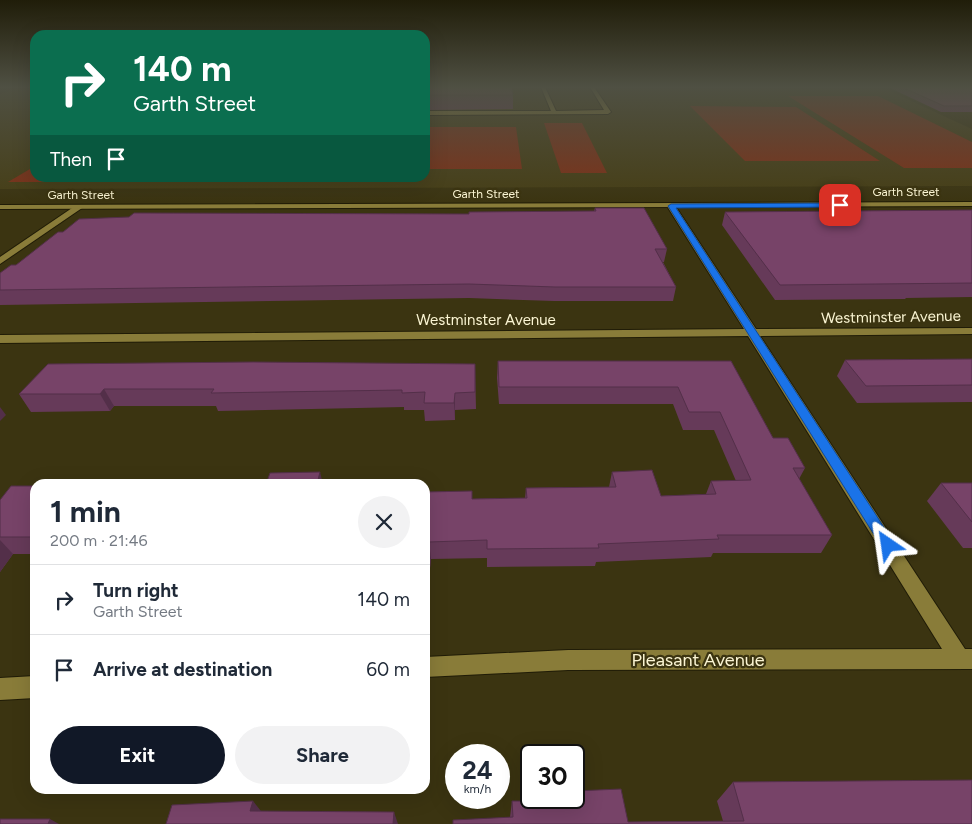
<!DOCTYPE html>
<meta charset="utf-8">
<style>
body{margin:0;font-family:Figtree,sans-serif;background:#f2f2f3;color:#1f2937;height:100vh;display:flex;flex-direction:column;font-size:19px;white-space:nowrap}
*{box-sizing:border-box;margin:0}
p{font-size:16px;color:#747a83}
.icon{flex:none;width:28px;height:28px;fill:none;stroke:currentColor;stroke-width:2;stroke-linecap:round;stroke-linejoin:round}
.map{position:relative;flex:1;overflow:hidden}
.details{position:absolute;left:30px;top:479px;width:400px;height:315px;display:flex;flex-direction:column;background:#fff;border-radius:15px;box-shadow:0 5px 20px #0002}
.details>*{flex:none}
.guide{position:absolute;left:30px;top:30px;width:400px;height:152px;border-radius:15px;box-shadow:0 5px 20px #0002;background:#0b6e4f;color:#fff;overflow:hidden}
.speed{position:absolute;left:445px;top:744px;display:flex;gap:10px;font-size:25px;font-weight:700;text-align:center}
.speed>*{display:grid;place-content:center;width:65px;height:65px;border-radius:50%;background:#fff;box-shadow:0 5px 20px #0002;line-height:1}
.speed small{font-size:12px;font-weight:400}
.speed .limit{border:2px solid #111;border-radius:8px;background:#fff;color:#111}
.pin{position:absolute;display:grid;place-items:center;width:42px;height:42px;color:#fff;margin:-21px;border-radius:10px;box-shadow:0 2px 8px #0006}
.me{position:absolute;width:55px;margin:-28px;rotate:328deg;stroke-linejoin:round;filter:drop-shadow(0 0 4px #0008)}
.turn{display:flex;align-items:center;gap:18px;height:105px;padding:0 20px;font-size:22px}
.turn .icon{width:65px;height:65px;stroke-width:2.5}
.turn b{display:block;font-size:35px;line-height:42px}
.then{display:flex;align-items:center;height:48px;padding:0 20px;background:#0003;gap:10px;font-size:19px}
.round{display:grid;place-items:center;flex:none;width:52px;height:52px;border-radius:26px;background:#f2f2f3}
.overview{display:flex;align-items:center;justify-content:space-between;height:85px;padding:0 20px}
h1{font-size:30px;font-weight:700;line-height:38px}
.cta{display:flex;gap:10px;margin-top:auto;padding:10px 20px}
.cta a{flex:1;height:58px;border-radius:30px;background:#111827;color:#fff;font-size:20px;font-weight:700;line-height:58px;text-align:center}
.cta a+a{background:#f2f2f3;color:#1f2937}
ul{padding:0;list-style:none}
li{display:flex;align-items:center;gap:15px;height:70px;padding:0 20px;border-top:1px solid #e0e1e3}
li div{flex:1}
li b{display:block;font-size:19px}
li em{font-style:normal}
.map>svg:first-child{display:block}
</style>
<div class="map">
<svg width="972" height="824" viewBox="0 0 972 824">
<rect width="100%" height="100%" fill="#3b3411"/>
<!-- built -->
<path fill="#463e15" d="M18 87H35V178H425V87H881L972 129V186L0 189V94Z"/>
<!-- green -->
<g fill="#7e3016">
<path d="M788 96H878L972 142V168H904Z"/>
<path d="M690 106 796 107 880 161H745Z"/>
<path d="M544 123H582L607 173H561Z"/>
<path d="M425 127H516L522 169H425Z"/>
<path d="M35 166V178H107L101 182H8Z"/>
</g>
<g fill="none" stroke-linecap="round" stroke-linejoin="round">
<defs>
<path id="service" d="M541 87H545L556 111 604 110 590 87H594L611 112 608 114 425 115V111H551Z"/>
<g id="minor">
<path d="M668 204H674L756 329 972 328V334L760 336 965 649H972V669L568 670 425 677V657L568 650 942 649 748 336 0 343V335L744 329 667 206Z"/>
<path d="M35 676V698L0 700V678Z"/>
</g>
<path id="tertiary" d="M75 206 82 208 0 264V257Z"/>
<path id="secondary" d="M972 202V206L0 209V205Z"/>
</defs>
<!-- service casing -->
<use href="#service" stroke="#201c07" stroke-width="2"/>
<!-- minor casing -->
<use href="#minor" stroke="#201c07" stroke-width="2"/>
<!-- tertiary casing -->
<use href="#tertiary" stroke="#201c07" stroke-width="2"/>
<!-- secondary casing -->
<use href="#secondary" stroke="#201c07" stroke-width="2"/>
<!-- service -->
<use href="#service" fill="#897c39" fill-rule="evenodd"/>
<!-- minor -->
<use href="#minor" fill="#897c39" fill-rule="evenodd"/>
<!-- tertiary -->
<use href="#tertiary" fill="#897c39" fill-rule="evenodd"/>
<!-- secondary -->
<use href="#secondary" fill="#897c39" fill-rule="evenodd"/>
</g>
<!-- wall -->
<g fill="#663a59">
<path d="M425 87 513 95V109L425 110Z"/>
<path d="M888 87H972V112H941Z"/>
<path d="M595 208 667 249 664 262H663L676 287 673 301H554L469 298 0 305V273L16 265 469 214 594 211Z"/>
<path d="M972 210V297L906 298 905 299 775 300 722 225 725 212Z"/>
<path d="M972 359V402L857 403 837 376 845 360Z"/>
<path d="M498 361H731L773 438 805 468 799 479 832 535 821 553H713L711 557 596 562 595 566 487 567V558L431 559 430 568H425V492L472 499 525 498 526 488 609 487 612 472 661 496 706 494 711 481H736L714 430H683L673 404H499L497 378Z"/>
<path d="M475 364 476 409 455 410V420L425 421 424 410H404V407L218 411 216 406H114L110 411 31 412 19 394Z"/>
<path d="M941 483H972V548H963L927 501Z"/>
<path d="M35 486V554H13L0 572V500Z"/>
<path d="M733 782 972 824H453L510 817 512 801H527L528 794 628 822 723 821 717 801Z"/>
</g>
<!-- shaded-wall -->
<g fill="#532f49">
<path d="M104 389 114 406 110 411 100 394Z"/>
<path d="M455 393V420L454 403Z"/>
<path d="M0 407 6 415 0 421Z"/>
<path d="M320 472 323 484H317Z"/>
<path d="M0 540 13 554 0 572Z"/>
<path d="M429 542 431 559 430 568 429 550Z"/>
<path d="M253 801 268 820 250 811Z"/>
<path d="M394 812 398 824H393Z"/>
<path d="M50 819 59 824H48Z"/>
</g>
<!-- building -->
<g fill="#774368" stroke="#532f49">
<path d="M425 87H512L513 95H425Z"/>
<path d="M902 87H972V106H944Z"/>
<path d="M595 208H644L667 249H655L676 287H555L469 284 0 290V273L11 265H16L58 232H63L79 219 129 217 134 213 469 214V212L596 211Z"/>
<path d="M972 210V283L780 285 725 212Z"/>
<path d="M972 359V385L866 386 845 360Z"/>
<path d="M498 361H731L773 438H788L805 468H793L832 535H717L719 539 598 544 599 548 487 549V540L429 542V550H425V492L472 491V499L527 498 526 488 616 487 612 472 652 470 661 496 716 494 711 481 751 480 720 412H689L678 387H499Z"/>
<path d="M253 362 475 364V392L455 393 454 403H424L425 392 402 393V390L211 393 214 389H104L100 394H19L48 364Z"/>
<path d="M320 472 317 484H266L270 473Z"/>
<path d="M941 483H972V522Z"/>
<path d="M11 486H35V537H0V500Z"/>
<path d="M972 780V824H453V820L513 817 512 801H529L528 794 531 793V798H574V791L621 789 628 822 744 821 733 782Z"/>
<path d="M253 801 250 811 394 812 393 824H166L172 805Z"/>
<path d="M0 819H50L48 824H0Z"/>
</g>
<!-- sky -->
<linearGradient id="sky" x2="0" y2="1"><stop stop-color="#201d09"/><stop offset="0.43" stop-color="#4f5043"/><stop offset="1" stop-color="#4f5043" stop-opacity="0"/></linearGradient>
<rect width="972" height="202" fill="url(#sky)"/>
<!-- route -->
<path fill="#1a73e8" stroke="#114b97" d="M840 203 844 205 843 207 676 208 893 541 895 545 893 549 888 551 883 549 668 206 671 204Z"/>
<g text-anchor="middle" stroke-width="4.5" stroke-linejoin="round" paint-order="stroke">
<!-- far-street labels -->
<g font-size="12" fill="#fbf5d3" stroke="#3b3411">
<text x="906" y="196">Garth Street</text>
<text x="486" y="198">Garth Street</text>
<text x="81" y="199">Garth Street</text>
</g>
<!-- street labels -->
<g font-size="15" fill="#fbf5d3" stroke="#3b3411">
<text transform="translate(891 317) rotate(-1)" y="5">Westminster Avenue</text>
<text x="486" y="325">Westminster Avenue</text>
</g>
<!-- near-street labels -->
<g font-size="18" fill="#fbf5d3" stroke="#3b3411">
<text x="698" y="666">Pleasant Avenue</text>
</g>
</g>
</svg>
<div class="speed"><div>24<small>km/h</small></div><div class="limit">30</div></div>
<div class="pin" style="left:840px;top:205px;background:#d93025"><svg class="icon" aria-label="arrive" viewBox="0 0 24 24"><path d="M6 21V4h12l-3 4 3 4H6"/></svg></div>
<svg class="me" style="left:888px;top:545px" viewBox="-20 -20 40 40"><path d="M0-17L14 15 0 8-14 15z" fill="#1a73e8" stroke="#fff" stroke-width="4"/></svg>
<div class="guide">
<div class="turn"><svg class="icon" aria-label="right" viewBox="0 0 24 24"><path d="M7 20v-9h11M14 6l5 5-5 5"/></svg><div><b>140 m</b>Garth Street</div></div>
<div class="then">Then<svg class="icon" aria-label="arrive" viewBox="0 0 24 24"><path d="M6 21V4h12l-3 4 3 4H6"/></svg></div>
</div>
<section class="details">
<div class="overview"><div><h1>1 min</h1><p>200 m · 21:46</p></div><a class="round"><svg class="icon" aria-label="close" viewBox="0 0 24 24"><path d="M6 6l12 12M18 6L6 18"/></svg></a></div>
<ul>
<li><svg class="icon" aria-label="right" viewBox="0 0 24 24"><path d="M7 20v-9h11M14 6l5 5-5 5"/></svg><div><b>Turn right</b><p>Garth Street</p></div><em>140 m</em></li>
<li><svg class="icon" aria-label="arrive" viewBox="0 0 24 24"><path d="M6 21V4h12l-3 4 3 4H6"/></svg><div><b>Arrive at destination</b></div><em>60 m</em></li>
</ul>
<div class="cta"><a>Exit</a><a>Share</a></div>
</section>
</div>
